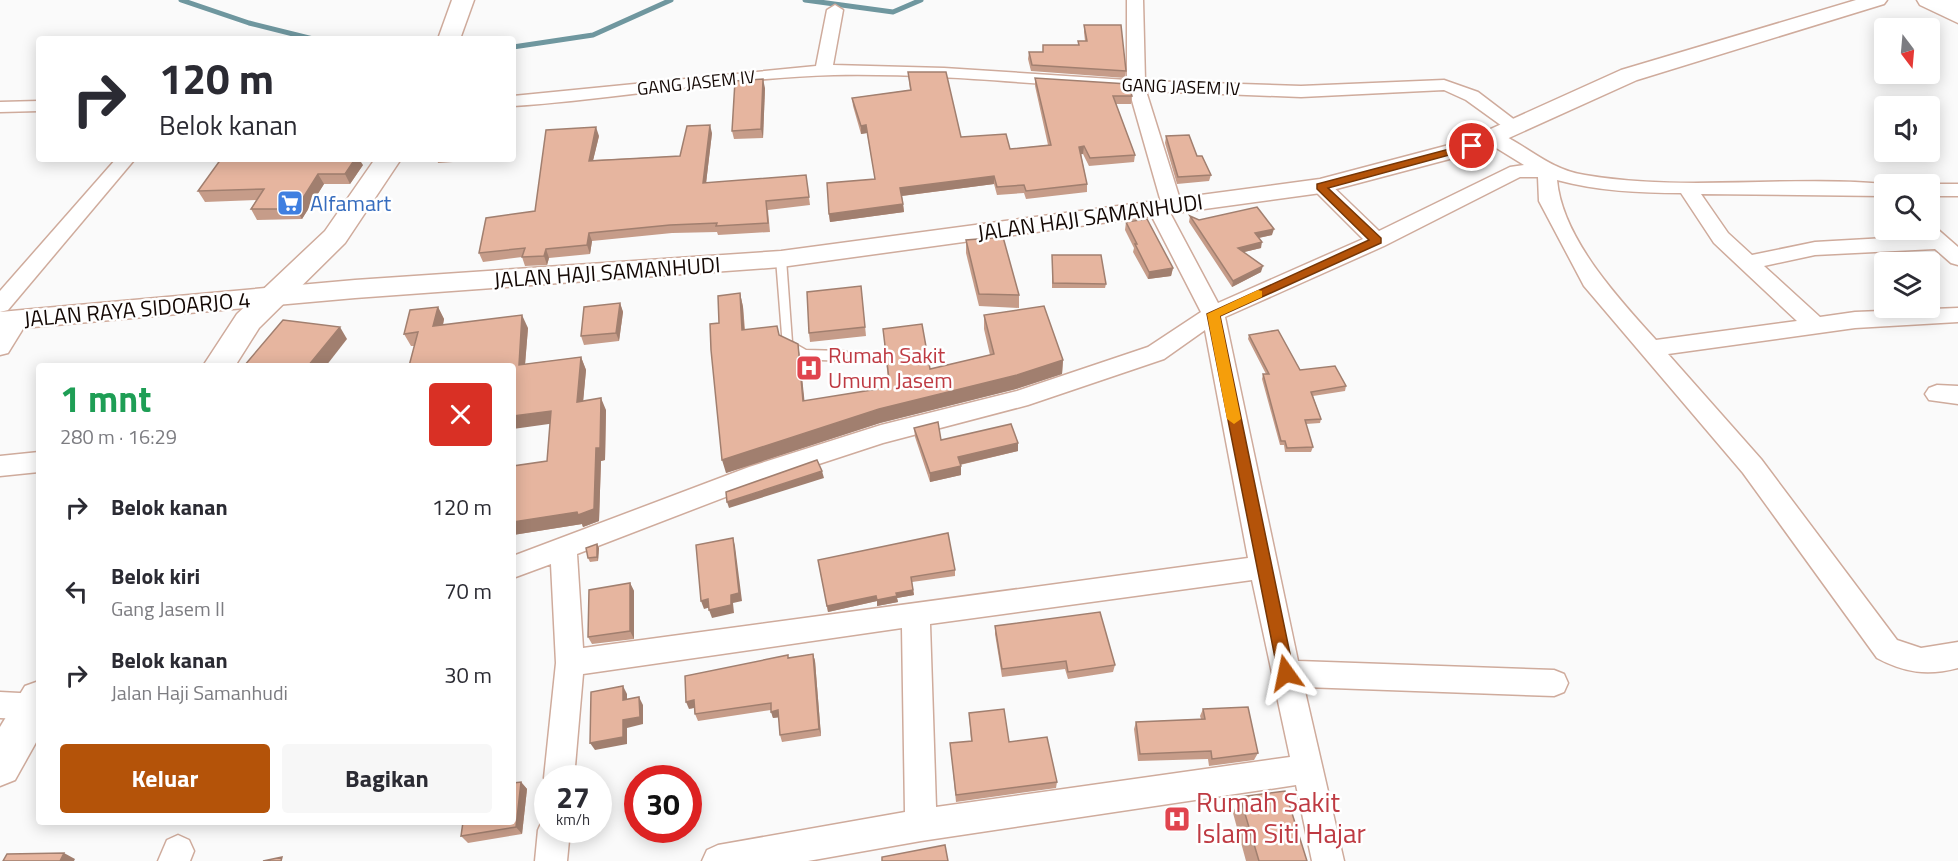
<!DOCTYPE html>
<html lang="id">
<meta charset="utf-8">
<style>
body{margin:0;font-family:"Titillium Web",sans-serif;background:#f7f7f7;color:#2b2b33;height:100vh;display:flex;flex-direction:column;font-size:22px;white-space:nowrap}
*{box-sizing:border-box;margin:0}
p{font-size:20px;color:#7c7c81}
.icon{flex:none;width:33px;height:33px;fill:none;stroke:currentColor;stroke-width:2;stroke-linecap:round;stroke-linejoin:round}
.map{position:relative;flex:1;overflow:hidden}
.details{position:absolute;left:36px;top:363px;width:480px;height:462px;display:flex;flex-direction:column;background:#fff;border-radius:6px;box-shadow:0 3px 15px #0003}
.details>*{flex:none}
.hud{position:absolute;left:36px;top:36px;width:480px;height:126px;border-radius:6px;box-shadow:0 3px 15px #0003;background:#fff;color:#2b2b33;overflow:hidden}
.needle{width:39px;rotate:164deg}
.controls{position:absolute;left:1874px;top:18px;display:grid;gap:12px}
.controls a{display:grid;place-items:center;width:66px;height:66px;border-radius:6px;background:#fff;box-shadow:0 3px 15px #0003;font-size:30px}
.speed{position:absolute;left:534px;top:765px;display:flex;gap:12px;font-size:30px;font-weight:700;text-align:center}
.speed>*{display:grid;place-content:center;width:78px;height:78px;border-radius:50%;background:#fff;box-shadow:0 3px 15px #0003;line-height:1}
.speed small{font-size:15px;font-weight:400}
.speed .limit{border:9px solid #d22;background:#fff;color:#111}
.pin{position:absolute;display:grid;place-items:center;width:51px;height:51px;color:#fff;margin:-26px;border:3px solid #fff;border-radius:50%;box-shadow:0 2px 6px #0007}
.me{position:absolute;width:66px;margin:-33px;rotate:348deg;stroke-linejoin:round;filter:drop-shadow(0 0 4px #0008)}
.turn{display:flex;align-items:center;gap:21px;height:126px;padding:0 24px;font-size:27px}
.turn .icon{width:78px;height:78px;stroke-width:2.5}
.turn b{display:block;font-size:42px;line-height:51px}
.round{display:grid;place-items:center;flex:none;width:63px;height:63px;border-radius:6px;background:#f7f7f7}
.summary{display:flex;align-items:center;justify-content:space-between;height:102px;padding:0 24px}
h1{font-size:36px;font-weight:700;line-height:45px;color:#1e9e55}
.cta{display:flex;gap:12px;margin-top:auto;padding:12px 24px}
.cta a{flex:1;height:69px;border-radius:6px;background:#b45309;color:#fff;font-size:24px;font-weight:700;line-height:69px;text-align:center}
.cta a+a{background:#f7f7f7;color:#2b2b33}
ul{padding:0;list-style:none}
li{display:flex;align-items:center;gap:18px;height:84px;padding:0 24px}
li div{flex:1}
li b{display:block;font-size:22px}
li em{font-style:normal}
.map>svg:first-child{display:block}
</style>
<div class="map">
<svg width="1958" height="861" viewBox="0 0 1958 861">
<rect width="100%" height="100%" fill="#fafafa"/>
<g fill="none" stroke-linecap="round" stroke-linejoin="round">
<!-- stream -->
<g stroke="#6f979f" stroke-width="5">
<path d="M181 0 249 23 313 39"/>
<path d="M805 0 893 12 921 0"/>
<path d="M513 47 593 35 671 0"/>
</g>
<defs>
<path id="service" d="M781 256 786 259 792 342 806 350 843 351 847 352 849 355 847 358C827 363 800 360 783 347L776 259Z"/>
<g id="minor">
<path d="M1127 0H1143L1145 81 1301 86 1444 80 1478 92 1524 127 1521 131H1509L1466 100 1444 90 1301 97 1146 91 1182 206 1179 210 1169 211 1218 303 1363 239 1314 190 1311 186 1314 182H1328L1379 231 1510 167 1524 165 1485 141 1482 137 1485 133 1491 131C1523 140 1545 169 1585 175 1684 192 1786 175 1886 184L1884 196 1701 194 1728 233 1752 255 1815 242 1921 236 1920 230H1929V226L1935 227 1958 247V265L1951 263 1935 249 1815 255 1764 266 1820 317 1855 312 1958 308V322L1855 328 1668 354 1761 459 1897 640 1921 648 1958 642V668C1928 676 1905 673 1877 658L1743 473 1584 286 1539 201 1538 177H1520L1384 246 1225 317 1298 661 1554 670 1564 674 1568 683 1564 692 1554 696 1304 687 1344 861H1312L1296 785 921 841 808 861H702L707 850 718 845 905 812 902 628 583 674 574 778H548V787L544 778 556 663 551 564 513 578V556L749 467 881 425 1017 391 1148 347 1201 312 1147 207 1150 203 1161 202 1129 90C1031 84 932 73 834 75 727 78 620 99 513 106V96L816 66 827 10 835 5 843 10 833 65 944 68 1127 80ZM1557 180C1598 191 1639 193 1681 193L1714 243 1797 321 1656 340C1618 298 1562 238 1557 180ZM1205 330 1248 558 583 648 577 554 767 481 883 443 1028 405 1164 359ZM1252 580 1290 757 936 807 930 624Z"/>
<path d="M39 101V111L0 112V102Z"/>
<path d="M116 159H135L8 310 0 312V291Z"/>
<path d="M1927 184H1958V196H1929Z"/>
<path d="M18 311 26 314 29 319 8 353 0 355V329L10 314Z"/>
<path d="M1937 385 1958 386V404L1929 400 1925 394 1929 388Z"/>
<path d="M39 452V472L0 476V456Z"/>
<path d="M0 692 39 694V720L0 718Z"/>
<path d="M548 817V830H570L567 861H535L538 830 543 819Z"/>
<path d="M178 835 189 840 194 851 190 861H158L167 840Z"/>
</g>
<path id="tertiary" d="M1856 0H1887L1884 4 1637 80 1480 151 1321 193 781 267 355 298 0 330V312L355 280 781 251 1320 179 1464 141 1621 70Z"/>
<g id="secondary">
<path d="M452 0H474L460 39H438Z"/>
<path d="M1937 0H1958V13L1950 11Z"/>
<path d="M375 159H401L345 243 259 328 235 366H203L237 314 325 231Z"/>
<path d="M39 681V737L15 780 0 786V727L25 686Z"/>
</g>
<path id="trunk" d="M1917 0H1944L1958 7V23L1920 5Z"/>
</defs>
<!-- service casing -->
<use href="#service" stroke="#cfab9c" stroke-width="3"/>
<!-- minor casing -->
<use href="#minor" stroke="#cfab9c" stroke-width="3"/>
<!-- tertiary casing -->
<use href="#tertiary" stroke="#cfab9c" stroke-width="3"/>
<!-- secondary casing -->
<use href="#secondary" stroke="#cfab9c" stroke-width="3"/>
<!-- trunk casing -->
<use href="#trunk" stroke="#cfab9c" stroke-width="3"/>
<!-- service -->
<use href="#service" fill="#fff" fill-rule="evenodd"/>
<!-- minor -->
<use href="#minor" fill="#fff" fill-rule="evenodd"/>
<!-- tertiary -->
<use href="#tertiary" fill="#fff" fill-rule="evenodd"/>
<!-- secondary -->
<use href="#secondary" fill="#fff" fill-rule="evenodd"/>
<!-- trunk -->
<use href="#trunk" fill="#fff" fill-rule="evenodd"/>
</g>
<!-- wall -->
<g fill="#c69c89">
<path d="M1084 25 1126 71 1125 78 1031 71 1028 59 1029 52H1043V45H1078V41H1085L1084 32Z"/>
<path d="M908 72 961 137 1010 149 1048 145 1035 86V78L1132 96 1131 104H1116L1135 155 1134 162 1089 166 1083 154H1081L1087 184V192L1026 199 1024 193 997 195 994 184 902 196 904 212 830 222 829 214 875 179 867 133 861 134 853 106 852 98 910 90Z"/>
<path d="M765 88 763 138 734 139 732 131Z"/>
<path d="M712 133 706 183 806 175 810 205 768 210 770 232 718 235 717 232 672 233 592 241 590 254 549 258 547 265 525 266 522 257 483 262 479 253 535 211 599 136 593 160 680 156Z"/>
<path d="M1166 136 1197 156 1211 175 1209 181 1177 184 1165 143Z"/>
<path d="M437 159H469L468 161 438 163Z"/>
<path d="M363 165 350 184H324L302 219 257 220 251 209 256 200 205 202 198 191Z"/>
<path d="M1190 216 1199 220 1272 235 1259 238 1261 248 1244 252 1261 272 1232 287 1189 222Z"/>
<path d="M1126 222 1173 268 1171 276 1148 279 1133 252 1134 248 1125 230Z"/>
<path d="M966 240 1019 295V308L979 306 966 253Z"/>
<path d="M1052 259 1106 284 1105 288H1052Z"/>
<path d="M861 286 866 336 810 342 809 333Z"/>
<path d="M740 293 743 307 745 329 779 335 800 358 804 401 889 388 884 343 930 369 990 355 984 329V315L1063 360 1062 374 1016 389 880 423 726 473 719 323Z"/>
<path d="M620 303 623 312 619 341 584 345 581 336Z"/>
<path d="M438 307 444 319 443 325 528 328 525 364 581 357 586 370 583 401 606 410 605 460 601 461 599 521 583 527 582 524 513 535V466L547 461 550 424 414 346H411L404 334Z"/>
<path d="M1249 335 1300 370 1346 386 1345 391 1313 396 1321 419 1320 423 1306 424 1313 447 1311 452H1285L1284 445H1280L1262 379 1263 374H1266L1248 339Z"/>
<path d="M914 428 941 440 1018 443V451L960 465 961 475 930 482 915 437Z"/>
<path d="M597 544 599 548 598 561 590 562 588 558Z"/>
<path d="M818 560 955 570V576L912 582 914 595 897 598 898 602 877 606V601L828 612Z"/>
<path d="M630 583 634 591V639L592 644 588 637Z"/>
<path d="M995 626 1115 665 1113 672 1068 679 1065 669 1002 677 995 634Z"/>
<path d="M813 654 815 661 821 736 782 742 780 735 779 717 773 718 771 710 698 721 695 714 694 708 689 709 788 658Z"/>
<path d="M1203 709 1258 753 1254 760 1209 766 1208 759 1138 761 1134 729 1136 722 1201 719 1200 716Z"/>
<path d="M969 713 1009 742 1057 782 1056 788 956 802 951 750 971 741Z"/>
<path d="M521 782 527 789 522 834 468 843 461 836Z"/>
<path d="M1240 797 1307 861H1246L1233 813Z"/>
</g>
<!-- shaded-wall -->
<g fill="#a17f6f">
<path d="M763 79 765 88 763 138 761 129Z"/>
<path d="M710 125 712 133 705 192 703 183Z"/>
<path d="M866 125 867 133 861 134V126Z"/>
<path d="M596 127 599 136 591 169 589 161Z"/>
<path d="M1084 146 1083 154 1078 155 1079 147Z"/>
<path d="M355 159H359L363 165 350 184 345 174Z"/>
<path d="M318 174 324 184 302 219 296 209Z"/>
<path d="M994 176V184L901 196 900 188Z"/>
<path d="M903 204 904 212 830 222 829 214Z"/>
<path d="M1274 229 1272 235 1253 239 1255 233Z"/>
<path d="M589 233 592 241 590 254 587 245Z"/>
<path d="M1262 242 1261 248 1236 254 1238 248Z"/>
<path d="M546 249 549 258 547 265 544 256Z"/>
<path d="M1263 266 1261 272 1232 287 1233 281Z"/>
<path d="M1173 268 1171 276 1148 279 1149 272Z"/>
<path d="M740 293 743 307 745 344 742 330Z"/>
<path d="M620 303 623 312 619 341 616 333Z"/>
<path d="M438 307 444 319 440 339 433 326Z"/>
<path d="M522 315 528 328 524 377 519 365Z"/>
<path d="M340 327 347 339 326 366H308Z"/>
<path d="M798 344 800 358 806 415 803 401Z"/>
<path d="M581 357 586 370 582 414 577 402Z"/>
<path d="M1063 360 1062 374 1016 389 880 423 726 473 722 460 879 409Z"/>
<path d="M601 398 606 410 605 460 601 461 599 521 583 527 582 524 513 535V522L596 448Z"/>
<path d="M551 411 556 423 513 429V416Z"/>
<path d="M1018 443V451L958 465V457Z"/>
<path d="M961 466V475L930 482V473Z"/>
<path d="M822 471 824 478 729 508 727 502Z"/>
<path d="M733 538 735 546 742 601 733 603 734 613 712 618 709 610 731 595Z"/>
<path d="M597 544 599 548 598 561 597 557Z"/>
<path d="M630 583 634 591V639L630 631Z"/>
<path d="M913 590 914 595 897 598 898 602 877 606V600L896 593Z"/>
<path d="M876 596 877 601 828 612 827 606Z"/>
<path d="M708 599 711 607 704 609 701 601Z"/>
<path d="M813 654 815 661 821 736 819 729Z"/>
<path d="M623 686 627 694V708L623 700Z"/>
<path d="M639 697 643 705V724L627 728V744L595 750 590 743 623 720Z"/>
<path d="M694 700 697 707 689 709 686 702Z"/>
<path d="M778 710 781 717 773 718 771 712Z"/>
<path d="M521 782 527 789 522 834 516 827Z"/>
<path d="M64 853 75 859 74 861H60Z"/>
</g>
<!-- building -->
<g fill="#e6b59f" stroke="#a17f6f" stroke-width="1.5">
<path d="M1084 25H1121L1126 71 1032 65 1029 52H1043V45H1079L1078 41H1087Z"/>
<path d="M908 72H946L961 137 1006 134 1010 149 1051 145 1035 78 1128 84 1132 96H1113L1135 155 1090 158 1084 146 1079 147 1087 184 1026 191 1024 185 997 187 994 176 900 188 903 204 829 214 827 183 875 179 866 125 861 126 852 98 911 90Z"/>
<path d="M763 79 761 129 732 131 735 81Z"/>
<path d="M710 125 703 183 806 175 809 197 766 201 768 223 716 226 717 223 670 225 589 233 587 245 546 249 544 256 522 257 525 248 479 253 486 218 535 211 546 130 596 127 589 161 680 156 687 126Z"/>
<path d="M1189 135 1197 156H1202L1211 175 1178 177 1166 136Z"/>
<path d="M221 159H355L345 174H318L296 209H251L264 189 198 191Z"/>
<path d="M1257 207 1274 229 1255 233 1262 242 1238 248 1263 266 1233 281 1190 216 1199 220Z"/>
<path d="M1147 219 1173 268 1149 272 1135 244H1137L1126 222Z"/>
<path d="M1003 237 1019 295 979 294 966 240Z"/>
<path d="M1052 255H1101L1106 284 1053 283Z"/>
<path d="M861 286 865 327 809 333 807 292Z"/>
<path d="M740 293 742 330 777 326 779 335 798 344 803 401 890 387 883 329 922 324 930 369 994 354 984 315 1044 306 1063 360 1017 375 879 409 722 460 711 350 710 324 719 323 718 296Z"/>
<path d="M620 303 616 333 581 336 584 307Z"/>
<path d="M438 307 433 326 522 315 519 365 581 357 577 402 601 398 600 448H596L594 509 578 515 577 512 513 522V466L547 461 551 411 513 416V366H409L418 332 404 334 410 310Z"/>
<path d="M283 320 340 327 308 366H244Z"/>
<path d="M1278 330 1300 370 1335 366 1346 386 1311 392 1321 419 1305 420 1313 447 1287 448 1285 441H1281L1263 374H1269L1249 335Z"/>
<path d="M938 422 941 440 1011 424 1018 443 958 457 961 466 930 473 914 428Z"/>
<path d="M817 460 822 471 727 502 726 492Z"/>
<path d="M948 533 955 570 911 577 913 590 896 593 897 596 877 600 876 596 827 606 818 560Z"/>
<path d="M733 538 739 593 731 595V605L709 610 708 599 701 601 696 545Z"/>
<path d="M597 544V557L588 558 586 548Z"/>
<path d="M630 583V631L588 637 589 590Z"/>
<path d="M1100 612 1115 665 1068 672 1066 661 1002 669 995 626Z"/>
<path d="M813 654 819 729 780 735 778 710 771 712V703L695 714 694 700 686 702 685 676 788 655V658Z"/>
<path d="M623 686V700L639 697 640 717 623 720V737L590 743 591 692Z"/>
<path d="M1248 707 1258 753 1212 759 1211 751 1140 754 1136 722 1205 719 1203 709Z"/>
<path d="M1004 709 1009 742 1047 737 1057 782 956 795 950 743 972 741 969 713Z"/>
<path d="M521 782 516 827 461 836 463 822H513V783Z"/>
<path d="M1285 791 1307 861H1259L1240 797Z"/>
<path d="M945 845 948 861H882V857Z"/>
<path d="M64 853 60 861H3L7 854Z"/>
<path d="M282 857 281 861H263Z"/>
</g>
<!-- route -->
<path fill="#b45309" stroke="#753606" stroke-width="1.5" d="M1472 143 1475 144V148L1328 188 1381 238V243L1220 316 1294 673 1292 678 1286 680 1280 678 1278 673 1207 314 1369 240 1317 189V184Z"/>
<!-- slow -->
<path fill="#f59e0b" d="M1258 290 1262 291V297L1220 316 1241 419 1234 424 1227 419 1207 314Z"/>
<!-- icons -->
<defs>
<symbol id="supermarket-square" viewBox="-11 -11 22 22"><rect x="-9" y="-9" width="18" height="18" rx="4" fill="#3f7fe0" stroke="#fff"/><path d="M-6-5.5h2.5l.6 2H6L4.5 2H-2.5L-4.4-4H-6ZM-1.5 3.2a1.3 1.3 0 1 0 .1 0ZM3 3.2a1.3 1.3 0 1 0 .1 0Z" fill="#fff"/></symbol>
<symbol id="hospital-square" viewBox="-11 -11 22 22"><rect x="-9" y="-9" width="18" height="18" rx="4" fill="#e0444e" stroke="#fff"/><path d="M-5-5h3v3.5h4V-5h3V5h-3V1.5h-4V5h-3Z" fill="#fff"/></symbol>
</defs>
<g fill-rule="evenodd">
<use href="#supermarket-square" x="275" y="188" width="30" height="30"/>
<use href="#hospital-square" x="794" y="353" width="30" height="30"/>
<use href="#hospital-square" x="1162" y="804" width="30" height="30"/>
</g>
<g text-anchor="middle" stroke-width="5" stroke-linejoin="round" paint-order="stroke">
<!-- far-street labels -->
<g font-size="18" fill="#150905" stroke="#fff">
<text transform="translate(696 83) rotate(-6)" y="6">GANG JASEM IV</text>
<text transform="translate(1181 87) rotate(2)" y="6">GANG JASEM IV</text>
</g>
<!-- shop labels -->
<g font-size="22" fill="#366cbe" stroke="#fff" text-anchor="start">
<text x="310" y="211">Alfamart</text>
</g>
<!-- street labels -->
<g font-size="22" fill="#150905" stroke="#fff">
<text transform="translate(1090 217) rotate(-8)" y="8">JALAN HAJI SAMANHUDI</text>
<text transform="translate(607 272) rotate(-4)" y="8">JALAN HAJI SAMANHUDI</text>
<text transform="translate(137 309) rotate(-5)" y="8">JALAN RAYA SIDOARJO 4</text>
</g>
<!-- health labels -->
<g font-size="22" fill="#be3a42" stroke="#fff" text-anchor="start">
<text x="828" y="363">Rumah Sakit<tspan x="828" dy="25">Umum Jasem</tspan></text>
</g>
<!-- near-health labels -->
<g font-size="27" fill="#be3a42" stroke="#fff" text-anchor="start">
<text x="1196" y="812">Rumah Sakit<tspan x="1196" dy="31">Islam Siti Hajar</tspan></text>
</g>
</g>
</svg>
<div class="controls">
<a><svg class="needle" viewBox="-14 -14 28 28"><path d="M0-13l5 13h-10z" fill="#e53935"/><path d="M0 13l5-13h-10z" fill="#7c7c81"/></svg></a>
<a><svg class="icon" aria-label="sound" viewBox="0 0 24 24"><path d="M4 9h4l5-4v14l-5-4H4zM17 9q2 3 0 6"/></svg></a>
<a><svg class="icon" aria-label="search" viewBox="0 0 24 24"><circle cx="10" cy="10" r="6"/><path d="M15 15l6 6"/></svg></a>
<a><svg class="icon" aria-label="layers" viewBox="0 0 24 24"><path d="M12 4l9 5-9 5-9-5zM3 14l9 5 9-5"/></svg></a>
</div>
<div class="speed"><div>27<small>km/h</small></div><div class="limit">30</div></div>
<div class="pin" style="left:1472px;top:146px;background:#d93025"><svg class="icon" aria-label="arrive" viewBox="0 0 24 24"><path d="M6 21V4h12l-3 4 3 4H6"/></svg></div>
<svg class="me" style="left:1286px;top:673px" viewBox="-20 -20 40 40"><path d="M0-17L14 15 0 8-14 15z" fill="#b45309" stroke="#fff" stroke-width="4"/></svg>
<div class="hud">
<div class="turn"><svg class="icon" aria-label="right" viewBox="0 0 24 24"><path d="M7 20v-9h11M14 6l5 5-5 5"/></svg><div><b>120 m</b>Belok kanan</div></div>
</div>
<section class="details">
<div class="summary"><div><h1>1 mnt</h1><p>280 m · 16:29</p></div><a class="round" style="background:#d93025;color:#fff"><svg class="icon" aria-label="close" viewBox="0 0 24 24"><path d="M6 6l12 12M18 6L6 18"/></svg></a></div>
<ul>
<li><svg class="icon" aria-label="right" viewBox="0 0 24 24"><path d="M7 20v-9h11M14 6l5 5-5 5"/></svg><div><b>Belok kanan</b></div><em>120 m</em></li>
<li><svg class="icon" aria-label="left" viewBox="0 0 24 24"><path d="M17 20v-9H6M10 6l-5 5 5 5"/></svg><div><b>Belok kiri</b><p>Gang Jasem II</p></div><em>70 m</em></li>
<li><svg class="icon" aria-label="right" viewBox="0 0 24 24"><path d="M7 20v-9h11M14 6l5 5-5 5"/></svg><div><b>Belok kanan</b><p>Jalan Haji Samanhudi</p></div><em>30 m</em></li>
</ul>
<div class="cta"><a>Keluar</a><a>Bagikan</a></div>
</section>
</div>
